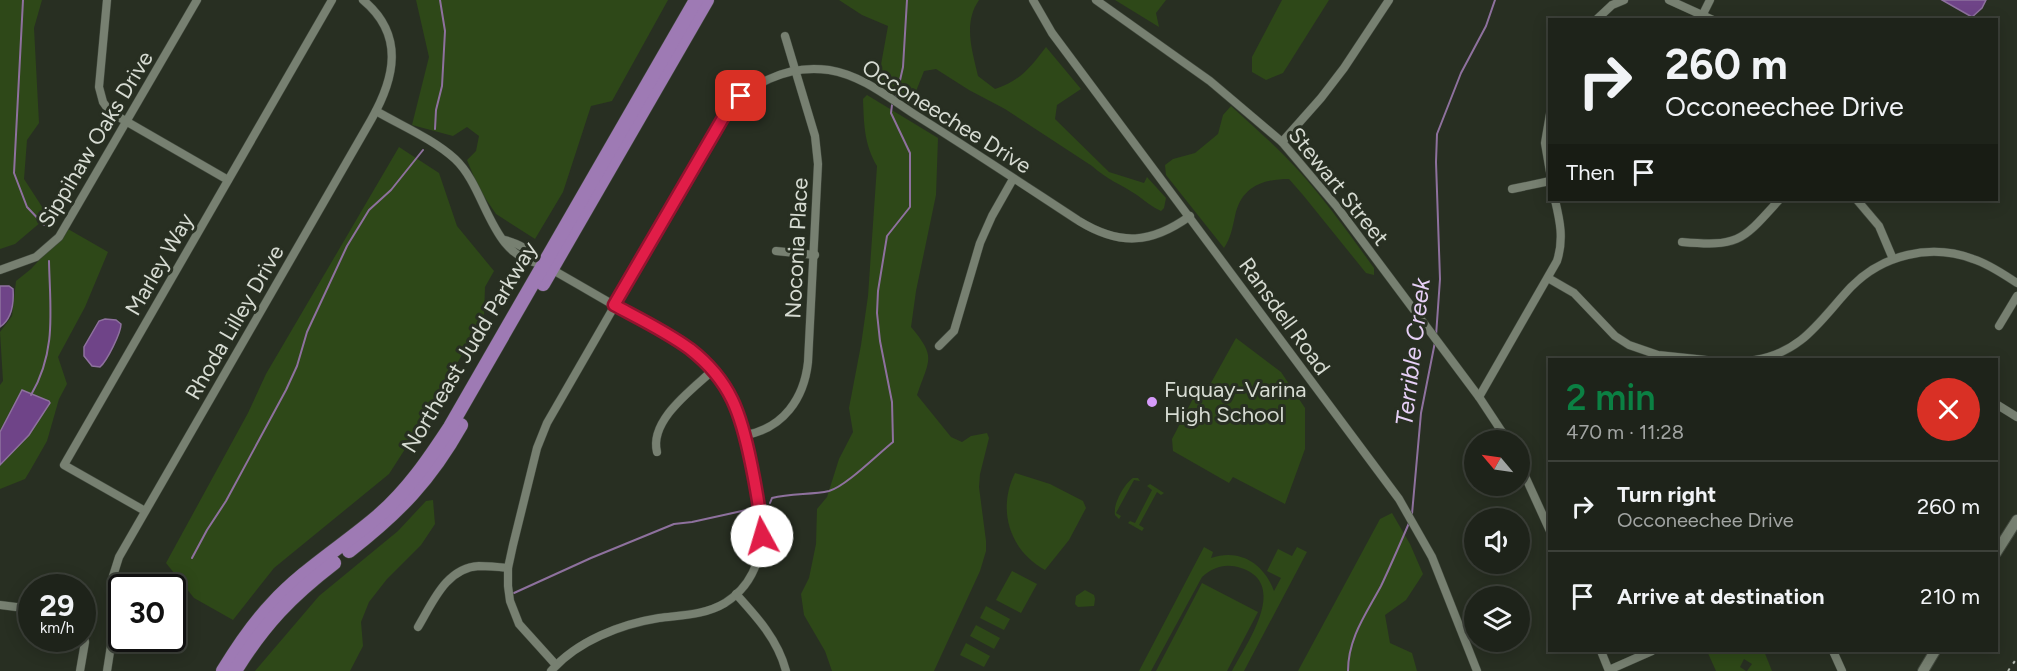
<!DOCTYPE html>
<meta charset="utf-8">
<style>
body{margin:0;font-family:Figtree,sans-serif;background:#2b2f27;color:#f1f3f6;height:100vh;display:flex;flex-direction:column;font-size:22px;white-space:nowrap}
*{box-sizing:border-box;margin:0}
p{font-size:20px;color:#a1a4a2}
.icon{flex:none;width:33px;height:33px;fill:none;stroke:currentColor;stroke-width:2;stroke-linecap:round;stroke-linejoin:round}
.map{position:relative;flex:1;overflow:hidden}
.details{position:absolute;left:1548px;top:358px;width:450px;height:294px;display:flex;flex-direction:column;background:#1e231a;border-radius:0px;box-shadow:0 3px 15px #0003,0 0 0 2px #3c4039}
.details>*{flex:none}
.banner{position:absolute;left:1548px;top:18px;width:450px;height:183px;border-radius:0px;box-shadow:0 3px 15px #0003,0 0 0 2px #3c4039;background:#1e231a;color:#f1f3f6;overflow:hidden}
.needle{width:39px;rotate:299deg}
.fabs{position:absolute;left:1464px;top:430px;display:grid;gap:12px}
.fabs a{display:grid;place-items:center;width:66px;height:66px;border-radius:50%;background:#1e231a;box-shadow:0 3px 15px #0003,0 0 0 2px #3c4039;font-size:30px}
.speed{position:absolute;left:18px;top:574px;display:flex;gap:12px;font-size:30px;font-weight:700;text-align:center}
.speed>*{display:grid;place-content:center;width:78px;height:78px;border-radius:50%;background:#1e231a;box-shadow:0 3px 15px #0003,0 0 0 2px #3c4039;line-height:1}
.speed small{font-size:15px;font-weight:400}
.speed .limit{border:3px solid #111;border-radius:9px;background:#fff;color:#111}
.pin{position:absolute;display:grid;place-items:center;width:51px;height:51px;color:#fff;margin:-26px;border-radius:12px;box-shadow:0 3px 9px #0006}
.me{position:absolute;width:66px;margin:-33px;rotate:354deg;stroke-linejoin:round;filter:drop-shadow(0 0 4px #0008)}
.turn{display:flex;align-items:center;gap:21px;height:126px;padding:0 18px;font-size:27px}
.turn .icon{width:78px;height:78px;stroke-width:2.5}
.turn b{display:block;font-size:42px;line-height:51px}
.then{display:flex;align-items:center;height:57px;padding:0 18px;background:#0003;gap:12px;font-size:22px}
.round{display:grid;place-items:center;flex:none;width:63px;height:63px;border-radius:32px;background:#2b2f27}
.head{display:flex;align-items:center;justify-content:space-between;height:102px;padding:0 18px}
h1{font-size:36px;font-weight:600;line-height:45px;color:#0b8043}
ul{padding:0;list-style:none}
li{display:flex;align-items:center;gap:18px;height:90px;padding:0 18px;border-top:2px solid #3c4039}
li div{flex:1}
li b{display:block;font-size:22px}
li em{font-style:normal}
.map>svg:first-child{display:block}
</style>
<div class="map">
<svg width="2017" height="671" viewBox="0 0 2017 671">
<rect width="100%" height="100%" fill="#282f22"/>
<!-- green -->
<g fill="#2e4818">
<path d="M0 0H42L34 28 39 123 27 140 24 179 48 216 15 244 0 249Z"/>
<path d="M416 0H668L612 101 591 106 563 192 535 239 496 214 479 189 467 160 476 151 479 136 467 127 453 136 412 125 429 57Z"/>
<path d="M839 0H979C963 23 972 50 978 76L995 89C1021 80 1030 68 1046 47L1081 89 1057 105 1055 119 1109 172 1144 183 1147 177 1166 198 1164 208 1161 211C1152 207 1145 201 1137 195 1122 185 1106 179 1092 166L1005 109 969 90 936 69 924 71 913 99 906 100 878 81 888 26 862 15Z"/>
<path d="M1115 0H1166L1156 13 1159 27Z"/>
<path d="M1282 0H1329L1283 73 1266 80 1252 72V57Z"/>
<path d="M867 95 938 138 936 195 916 291 911 327C937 358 929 359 917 395L951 437 962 442 971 436 987 433 989 438 980 474 979 487 986 541V551L980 571 934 671H832L825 651 804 615 801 594 809 578 816 544 817 509 827 497 839 459 853 432 849 408 861 345 868 296 877 166C864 144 864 124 863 99Z"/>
<path d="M1231 106C1254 127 1277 147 1298 170 1326 201 1350 235 1374 268V275L1366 273 1303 195 1289 179C1261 179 1241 188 1235 216 1232 229 1231 237 1224 248L1166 175 1165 165 1173 159 1195 153 1218 134 1223 115Z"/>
<path d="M399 147 439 173 457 226 494 271 485 287 484 316 434 404 389 474 274 568 233 620 194 598 166 563 248 413 266 374Z"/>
<path d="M68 229 108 252 85 307 58 357 67 384 59 399 47 441 31 469 25 479 0 489V385L3 381 0 332 12 316 16 281 31 269Z"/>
<path d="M1236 338 1281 372 1305 408V449L1285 504 1233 477 1229 483 1173 451 1172 439 1198 389 1207 390Z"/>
<path d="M1015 473 1050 484 1083 501 1086 508 1069 540 1045 570C1009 550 997 509 1015 473Z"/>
<path d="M1133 478H1138L1140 481 1134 480 1116 513 1121 516 1119 519 1115 515C1113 504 1124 484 1133 478Z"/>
<path d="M1150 484 1164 493 1161 495 1157 492 1139 525 1144 528 1142 531 1128 523 1130 521 1135 523 1152 490 1147 486Z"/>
<path d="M433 500 435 524 421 545 387 579 369 602 361 622 363 646 350 671H255L319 596 398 531 426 501Z"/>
<path d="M1392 513 1410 544 1423 574 1406 600 1385 615 1390 643 1412 653 1417 671H1298L1380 519Z"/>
<path d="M1204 547 1213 552 1211 558C1239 548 1264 563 1274 591L1281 578 1267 571 1278 549 1292 556 1297 547 1307 552 1244 671H1232C1246 644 1290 584 1241 568 1226 563 1213 567 1202 577L1151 671H1139Z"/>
<path d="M1012 571 1037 584 1021 613 996 600Z"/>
<path d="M1202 583 1258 612 1227 671H1156Z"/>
<path d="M1085 590 1094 595 1095 599 1094 606 1078 607 1075 604 1076 596Z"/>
<path d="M986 606 1010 619 1004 630 980 618Z"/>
<path d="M976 625 1000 638 994 649 970 636Z"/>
<path d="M966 643 990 656 984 667 960 655Z"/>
<path d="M1707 651H1764L1772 671H1747L1752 664 1744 659 1740 667 1746 671H1716Z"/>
</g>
<!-- water -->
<g fill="#6f4488" stroke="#8e719e" stroke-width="1.5">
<path d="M1942 0H1986L1982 8 1972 17Z"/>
<path d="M0 286H9L13 289C14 303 12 319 0 327Z"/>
<path d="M105 319 116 320 121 324C121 333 107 361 100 367L92 366 84 356V347L99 321Z"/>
<path d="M22 390 49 401 50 403 29 435 0 465V432Z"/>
</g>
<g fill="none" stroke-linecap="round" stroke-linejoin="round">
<!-- stream -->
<g stroke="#8e719e" stroke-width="2">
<path d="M23 0 14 173 27 207 44 225"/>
<path d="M896 98 903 67 907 0"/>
<path d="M435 129 436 110 442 86 445 31 440 0"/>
<path d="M1436 336 1440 279 1436 162 1437 134 1461 73 1486 26 1495 0"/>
<path d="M31 395C57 351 50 309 49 261"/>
<path d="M770 503 772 498C791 493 811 495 829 491 845 487 878 454 893 442L892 402 880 341 877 313 878 291 887 236 910 207V153L891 113 892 105"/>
<path d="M1412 514 1421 413 1435 342"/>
<path d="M192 558 207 530 226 501 286 390 297 366 307 332 347 246 369 210 391 190 423 150"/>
<path d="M514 593 591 558 674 524 692 522 751 509"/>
<path d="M1348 671C1348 638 1366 614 1381 586 1391 565 1400 544 1409 523"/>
</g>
<defs>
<g id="minor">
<path d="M107 0 99 87 103 102 110 112 228 180"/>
<path d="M1033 0 1052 33 1399 499 1432 557 1477 671"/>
<path d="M1096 0 1210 81 1282 142 1337 207 1479 397 1508 441"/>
<path d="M1669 0 1713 20"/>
<path d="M1596 20 1612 5 1624 0"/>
<path d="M1700 20 1710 0"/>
<path d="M376 111C402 126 433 139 455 159 488 190 489 258 543 264"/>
<path d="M1550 114 1545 143 1550 172"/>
<path d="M1282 142 1321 98 1344 68 1389 0"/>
<path d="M1512 189 1550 181"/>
<path d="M1857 200 1879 226 1893 259"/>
<path d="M505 240C530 247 532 256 551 269 576 283 601 298 626 312 666 334 713 356 734 400 749 433 755 474 760 510 765 546 758 582 725 603 705 615 682 615 659 618 621 624 577 641 551 671"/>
<path d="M1682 242C1739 247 1742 241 1779 200"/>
<path d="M776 251 815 255"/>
<path d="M0 270 36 257 59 237 197 0"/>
<path d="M1548 278 1574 293 1615 336 1629 345 1658 355 1706 360"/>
<path d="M1999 326 2017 296"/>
<path d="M939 346 954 331 980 243 992 216 1013 179"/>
<path d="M1755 360C1803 352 1820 320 1851 287 1882 255 1930 243 1973 259 1989 264 2003 274 2017 283"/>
<path d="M1479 397 1557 261C1564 239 1560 221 1555 200"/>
<path d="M1996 404 2017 417"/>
<path d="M746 435C783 428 804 399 808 362L818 164 815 136 785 36"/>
<path d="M657 452C649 420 693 389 713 370"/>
<path d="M1520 465 1550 531"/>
<path d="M145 511 64 465 332 0"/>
<path d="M736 594C757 617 778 640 786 671"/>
<path d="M0 605 32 609"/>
<path d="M418 627C433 602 446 568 479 566 489 566 499 567 508 568"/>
<path d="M1601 651 1609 671"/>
<path d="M1833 651 1842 671"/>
<path d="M556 665 519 624 510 601 508 586V568L513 545 537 448 547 423 723 118C748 84 786 64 829 70 861 75 888 97 914 114 970 149 1024 185 1079 221 1120 246 1151 244 1190 216"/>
<path d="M1609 670 1652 651"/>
<path d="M80 671 85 642 82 631"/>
<path d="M107 671 115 620 113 576 119 557 371 120C395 78 405 35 363 0"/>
</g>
<g id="secondary">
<path d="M1996 553 2017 520"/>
<path d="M1923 671 1935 651"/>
</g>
<g id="trunk">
<path d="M543 284 707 0"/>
<path d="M349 551C399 512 430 480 461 425"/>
<path d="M223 671C237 648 253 624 272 604 303 570 343 546 378 516 408 490 429 459 450 427L696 0"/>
<path d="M235 671C264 624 291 596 334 563"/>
</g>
</defs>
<!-- minor casing -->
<use href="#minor" stroke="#434a3f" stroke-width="9"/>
<!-- secondary casing -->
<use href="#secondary" stroke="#434a3f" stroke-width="12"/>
<!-- trunk casing -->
<use href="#trunk" stroke="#434a3f" stroke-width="15"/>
<!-- minor -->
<use href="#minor" stroke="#778071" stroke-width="8"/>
<!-- secondary -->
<use href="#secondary" stroke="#778071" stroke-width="10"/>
<!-- trunk -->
<use href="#trunk" stroke="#9e7ab4" stroke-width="14"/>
<!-- rail -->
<path stroke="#b3b9af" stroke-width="2" stroke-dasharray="3 6" stroke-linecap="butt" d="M2008 671 2017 658"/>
</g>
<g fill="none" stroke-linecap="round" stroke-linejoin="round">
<defs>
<path id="route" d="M741 96 723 118 614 305C640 319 667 332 690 349 731 381 741 414 751 463 756 488 761 512 762 536"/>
</defs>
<!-- route casing -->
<use href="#route" stroke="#92132f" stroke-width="15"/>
<!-- route -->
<use href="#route" stroke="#e11d48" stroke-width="10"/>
</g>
<!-- markers -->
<circle fill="#d69bfa" stroke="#282f22" stroke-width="2" cx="1152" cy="402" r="6"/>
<g text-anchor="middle" stroke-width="6" stroke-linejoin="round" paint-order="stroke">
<!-- street labels -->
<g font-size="22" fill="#d6dbd2" stroke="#282f22">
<text transform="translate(947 116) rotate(32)" y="8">Occoneechee Drive</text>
<text transform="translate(95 139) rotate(-59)" y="8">Sippihaw Oaks Drive</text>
<text transform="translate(1339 186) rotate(51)" y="8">Stewart Street</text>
<text transform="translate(796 248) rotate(-87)" y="8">Noconia Place</text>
<text transform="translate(159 264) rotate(-60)" y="8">Marley Way</text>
<text transform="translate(1285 316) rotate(54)" y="8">Ransdell Road</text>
<text transform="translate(234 322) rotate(-60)" y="8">Rhoda Lilley Drive</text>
<text transform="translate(469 347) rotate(-59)" y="8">Northeast Judd Parkway</text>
</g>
<!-- poi labels -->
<g font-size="22" fill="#d6dbd2" stroke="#282f22" text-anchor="start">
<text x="1164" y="397">Fuquay-Varina<tspan x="1164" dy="25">High School</tspan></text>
</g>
<!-- water labels -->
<g font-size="24" font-style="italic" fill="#e7d0f7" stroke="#282f22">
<text transform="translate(1413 352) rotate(-83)" y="8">Terrible Creek</text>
</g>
</g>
</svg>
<div class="fabs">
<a><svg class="needle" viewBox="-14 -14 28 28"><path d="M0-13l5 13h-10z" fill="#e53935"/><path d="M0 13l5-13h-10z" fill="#a1a4a2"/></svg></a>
<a><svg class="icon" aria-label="sound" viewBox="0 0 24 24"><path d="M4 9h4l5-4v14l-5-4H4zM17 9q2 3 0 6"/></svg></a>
<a><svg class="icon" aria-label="layers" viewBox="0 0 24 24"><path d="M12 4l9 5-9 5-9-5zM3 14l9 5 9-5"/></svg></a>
</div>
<div class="speed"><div>29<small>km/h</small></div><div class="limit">30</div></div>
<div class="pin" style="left:741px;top:96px;background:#d93025"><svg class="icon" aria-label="arrive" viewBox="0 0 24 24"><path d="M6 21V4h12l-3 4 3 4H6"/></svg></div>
<svg class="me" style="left:762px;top:536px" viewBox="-20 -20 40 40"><circle r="19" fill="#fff"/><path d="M0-13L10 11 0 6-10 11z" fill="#e11d48"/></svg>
<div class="banner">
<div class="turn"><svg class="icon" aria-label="right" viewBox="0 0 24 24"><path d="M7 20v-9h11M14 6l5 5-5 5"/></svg><div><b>260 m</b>Occoneechee Drive</div></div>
<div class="then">Then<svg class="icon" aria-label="arrive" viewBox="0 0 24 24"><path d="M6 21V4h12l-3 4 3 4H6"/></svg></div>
</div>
<section class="details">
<div class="head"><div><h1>2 min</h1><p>470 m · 11:28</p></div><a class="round" style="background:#d93025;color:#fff"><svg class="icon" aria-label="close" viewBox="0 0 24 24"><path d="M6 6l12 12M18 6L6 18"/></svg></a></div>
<ul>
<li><svg class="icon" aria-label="right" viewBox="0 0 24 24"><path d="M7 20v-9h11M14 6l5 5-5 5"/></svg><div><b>Turn right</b><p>Occoneechee Drive</p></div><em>260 m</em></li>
<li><svg class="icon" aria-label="arrive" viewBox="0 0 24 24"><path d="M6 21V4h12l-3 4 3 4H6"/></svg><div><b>Arrive at destination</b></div><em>210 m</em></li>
</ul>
</section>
</div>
